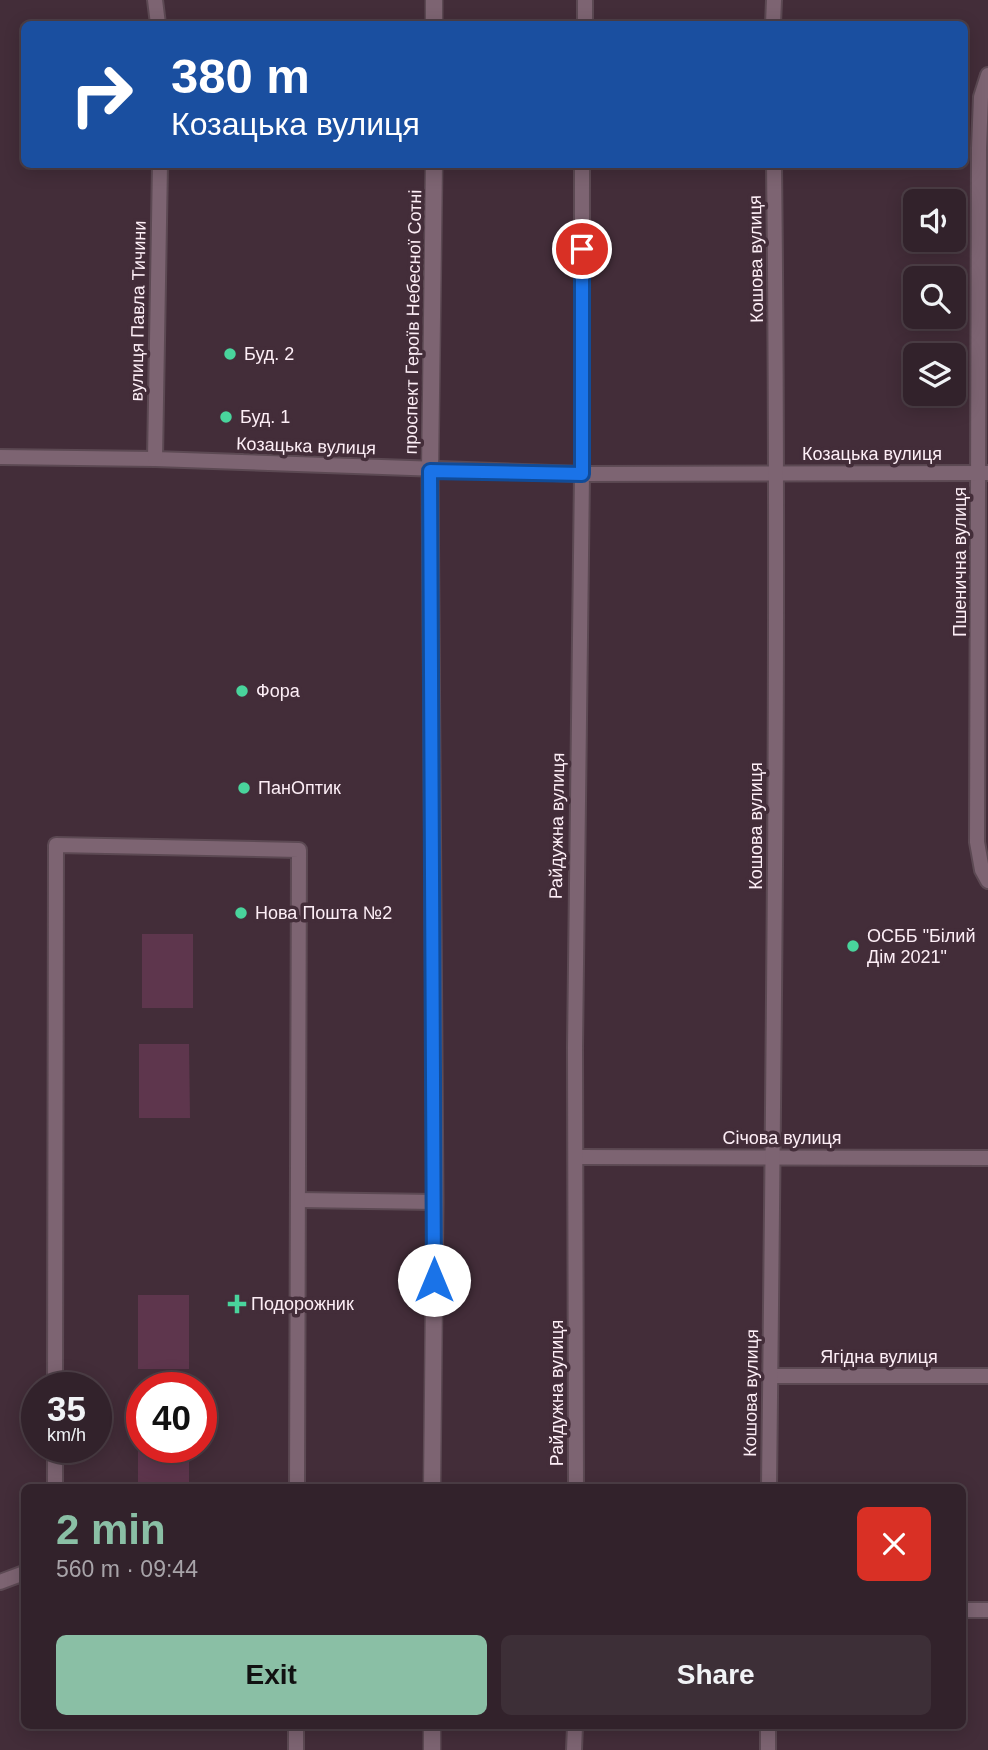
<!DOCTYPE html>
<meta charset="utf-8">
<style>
body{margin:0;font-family:Helvetica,sans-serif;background:#3d2f37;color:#f1f3f6;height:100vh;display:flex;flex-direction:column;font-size:26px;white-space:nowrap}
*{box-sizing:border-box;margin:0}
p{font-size:23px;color:#a8a4a9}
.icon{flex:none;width:38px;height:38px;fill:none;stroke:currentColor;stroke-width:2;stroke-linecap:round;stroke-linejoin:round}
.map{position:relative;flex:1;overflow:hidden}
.details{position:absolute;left:21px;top:1484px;width:945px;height:245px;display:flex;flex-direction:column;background:#32222b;border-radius:10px;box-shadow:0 4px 18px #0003,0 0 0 2px #4d3f47}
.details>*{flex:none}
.top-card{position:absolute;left:21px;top:21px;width:947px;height:147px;border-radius:10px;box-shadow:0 4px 18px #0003,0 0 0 2px #4d3f47;background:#1a4fa0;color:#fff;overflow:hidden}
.fabs{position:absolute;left:903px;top:189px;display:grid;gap:14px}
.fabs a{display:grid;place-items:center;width:63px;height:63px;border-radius:10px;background:#32222b;box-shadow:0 4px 18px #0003,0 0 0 2px #4d3f47;font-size:35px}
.speed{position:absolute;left:21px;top:1372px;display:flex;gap:14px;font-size:35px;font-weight:700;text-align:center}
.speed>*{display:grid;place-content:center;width:91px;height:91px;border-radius:50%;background:#32222b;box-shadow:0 4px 18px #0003,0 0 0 2px #4d3f47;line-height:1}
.speed small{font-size:18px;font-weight:400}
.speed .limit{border:10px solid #d22;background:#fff;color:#111}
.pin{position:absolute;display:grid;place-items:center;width:60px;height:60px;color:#fff;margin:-30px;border:4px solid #fff;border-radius:50%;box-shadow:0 2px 7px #0007}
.me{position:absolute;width:77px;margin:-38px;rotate:0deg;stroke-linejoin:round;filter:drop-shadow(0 0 5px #0008)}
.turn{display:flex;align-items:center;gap:24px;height:147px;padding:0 35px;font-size:32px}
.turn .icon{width:91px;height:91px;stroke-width:2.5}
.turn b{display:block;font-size:49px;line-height:60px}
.round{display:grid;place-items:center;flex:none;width:74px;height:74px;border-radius:10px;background:#3d2f37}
.head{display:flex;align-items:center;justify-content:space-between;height:119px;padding:0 35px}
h1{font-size:42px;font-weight:700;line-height:52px;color:#8abfa5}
.button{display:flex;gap:14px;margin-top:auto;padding:14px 35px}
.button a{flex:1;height:80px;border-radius:10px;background:#8abfa5;color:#111;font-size:28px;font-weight:700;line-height:80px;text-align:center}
.button a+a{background:#3d2f37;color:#f1f3f6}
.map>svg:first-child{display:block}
</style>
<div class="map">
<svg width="988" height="1750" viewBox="0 0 988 1750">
<rect width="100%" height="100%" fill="#432d39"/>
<!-- green -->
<g fill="#5e364d">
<rect x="142" y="934" width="51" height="74"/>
<path d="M139 1044H189L190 1118H139Z"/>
<rect x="138" y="1295" width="51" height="74"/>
<path d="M138 1414H142V1447H189V1487H138Z"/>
</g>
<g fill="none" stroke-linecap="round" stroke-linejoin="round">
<defs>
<g id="minor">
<path d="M155 0 158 24"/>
<path d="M585 24V0"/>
<path d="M773 24 774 0"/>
<path d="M988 75 981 97 979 148 977 842 982 870 988 881"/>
<path d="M0 457 155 459 582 474 988 473"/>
<path d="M155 459 160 164"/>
<path d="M577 1157 988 1158"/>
<path d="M299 1200 435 1202"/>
<path d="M770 1376H988"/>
<path d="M55 1388 56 845 299 850 297 1488"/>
<path d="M55 1488V1447"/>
<path d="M576 1488 575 1047 582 474V164"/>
<path d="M769 1488C774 1046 779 606 774 164"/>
<path d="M0 1582 24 1573"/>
<path d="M962 1610H988"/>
<path d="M296 1726V1750"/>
<path d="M768 1726V1750"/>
<path d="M574 1750 575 1726"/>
</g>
<g id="tertiary">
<path d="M434 24V0"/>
<path d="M432 1488 435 1202 430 471 434 164"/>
<path d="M432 1726V1750"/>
</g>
</defs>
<!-- minor casing -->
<use href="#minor" stroke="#5c4953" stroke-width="18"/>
<!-- tertiary casing -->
<use href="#tertiary" stroke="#5c4953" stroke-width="19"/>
<!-- minor -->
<use href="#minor" stroke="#7d6472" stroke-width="14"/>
<!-- tertiary -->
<use href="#tertiary" stroke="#7d6472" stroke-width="16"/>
</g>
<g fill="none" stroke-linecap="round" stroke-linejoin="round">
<defs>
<path id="route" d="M434 1280 430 471 582 474V249"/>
</defs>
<!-- route casing -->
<use href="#route" stroke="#114b97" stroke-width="18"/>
<!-- route -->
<use href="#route" stroke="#1a73e8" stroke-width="12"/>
</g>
<!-- markers -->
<g fill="#49d49c" stroke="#432d39" stroke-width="2.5">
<circle cx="230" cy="354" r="7"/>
<circle cx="226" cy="417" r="7"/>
<circle cx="242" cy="691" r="7"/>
<circle cx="244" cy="788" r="7"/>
<circle cx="241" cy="913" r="7"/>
<circle cx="853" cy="946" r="7"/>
<path d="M233.5 1293.5h7v7h7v7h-7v7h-7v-7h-7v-7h7z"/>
</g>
<g text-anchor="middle" stroke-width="7" stroke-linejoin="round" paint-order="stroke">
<!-- street labels -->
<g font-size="18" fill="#fdeef6" stroke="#432d39">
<text transform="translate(756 259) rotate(-91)" y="6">Кошова вулиця</text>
<text transform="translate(138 311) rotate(-89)" y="6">вулиця Павла Тичини</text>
<text transform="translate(413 322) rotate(-89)" y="6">проспект Героїв Небесної Сотні</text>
<text transform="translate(306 446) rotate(2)" y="6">Козацька вулиця</text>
<text x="872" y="460">Козацька вулиця</text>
<text transform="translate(960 562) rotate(-90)" y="6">Пшенична вулиця</text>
<text transform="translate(557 826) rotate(-89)" y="6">Райдужна вулиця</text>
<text transform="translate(756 826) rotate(-90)" y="6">Кошова вулиця</text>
<text x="782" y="1144">Січова вулиця</text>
<text x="879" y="1363">Ягідна вулиця</text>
<text transform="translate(557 1393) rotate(-90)" y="6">Райдужна вулиця</text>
<text transform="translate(751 1393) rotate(-89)" y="6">Кошова вулиця</text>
</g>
<!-- poi labels -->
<g font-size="18" fill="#fdeef6" stroke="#432d39" text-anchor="start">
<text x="244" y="360">Буд. 2</text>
<text x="240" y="423">Буд. 1</text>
<text x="256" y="697">Фора</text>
<text x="258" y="794">ПанОптик</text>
<text x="255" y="919">Нова Пошта №2</text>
<text x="867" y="942">ОСББ "Білий<tspan x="867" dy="21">Дім 2021"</tspan></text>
<text x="251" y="1310">Подорожник</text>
</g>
</g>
</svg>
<div class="fabs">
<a><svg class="icon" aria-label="sound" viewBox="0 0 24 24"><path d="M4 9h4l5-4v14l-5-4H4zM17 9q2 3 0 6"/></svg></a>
<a><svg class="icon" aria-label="search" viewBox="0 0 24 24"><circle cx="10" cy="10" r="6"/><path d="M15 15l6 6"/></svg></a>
<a><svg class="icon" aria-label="layers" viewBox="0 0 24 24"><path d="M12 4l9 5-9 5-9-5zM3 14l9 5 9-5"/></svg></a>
</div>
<div class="speed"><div>35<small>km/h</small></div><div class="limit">40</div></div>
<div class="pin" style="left:582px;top:249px;background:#d93025"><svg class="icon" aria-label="arrive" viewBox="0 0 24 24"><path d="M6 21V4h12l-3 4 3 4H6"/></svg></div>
<svg class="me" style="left:434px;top:1280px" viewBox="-20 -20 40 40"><circle r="19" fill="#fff"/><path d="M0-13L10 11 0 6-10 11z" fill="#1a73e8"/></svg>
<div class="top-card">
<div class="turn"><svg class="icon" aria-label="right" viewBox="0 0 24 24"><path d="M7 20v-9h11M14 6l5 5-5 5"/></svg><div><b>380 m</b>Козацька вулиця</div></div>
</div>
<section class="details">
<div class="head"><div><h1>2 min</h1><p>560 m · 09:44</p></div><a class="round" style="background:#d93025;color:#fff"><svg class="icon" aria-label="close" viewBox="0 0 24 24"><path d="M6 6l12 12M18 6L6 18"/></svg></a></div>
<div class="button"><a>Exit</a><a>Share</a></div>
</section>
</div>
